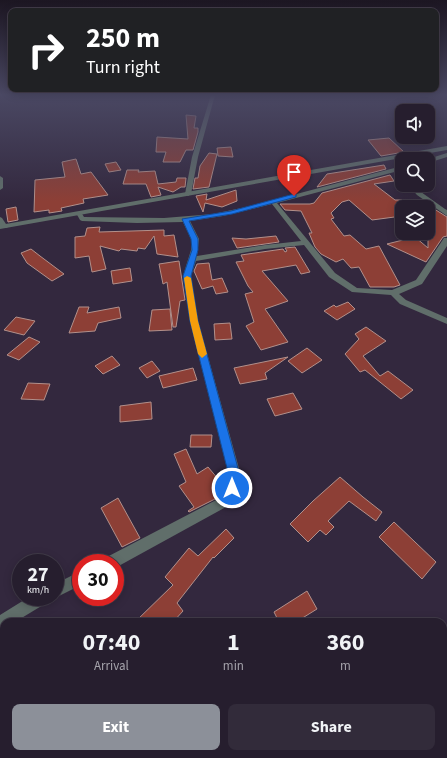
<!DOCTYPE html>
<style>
body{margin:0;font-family:"Source Sans 3",sans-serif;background:#322b3a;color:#f1f3f6;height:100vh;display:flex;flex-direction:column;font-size:15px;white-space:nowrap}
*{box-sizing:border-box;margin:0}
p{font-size:13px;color:#a4a2aa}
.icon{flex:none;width:22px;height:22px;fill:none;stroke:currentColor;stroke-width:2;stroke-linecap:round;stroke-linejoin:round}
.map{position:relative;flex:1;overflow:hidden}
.panel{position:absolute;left:0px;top:618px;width:447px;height:140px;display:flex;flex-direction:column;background:#261e2e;border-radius:12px 12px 0 0;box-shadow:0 2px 10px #0003,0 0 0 1px #423c4a}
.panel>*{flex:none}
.hud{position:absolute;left:8px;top:8px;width:431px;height:84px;border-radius:8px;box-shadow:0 2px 10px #0003,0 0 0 1px #423c4a;background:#202124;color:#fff;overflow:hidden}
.fabs{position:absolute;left:395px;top:104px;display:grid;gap:8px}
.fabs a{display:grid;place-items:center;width:40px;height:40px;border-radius:8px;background:#261e2e;box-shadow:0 2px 10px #0003,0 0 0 1px #423c4a;font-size:20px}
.speed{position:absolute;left:12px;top:554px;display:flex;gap:8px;font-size:20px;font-weight:700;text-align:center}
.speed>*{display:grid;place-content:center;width:52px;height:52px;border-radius:50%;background:#261e2e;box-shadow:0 2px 10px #0003,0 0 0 1px #423c4a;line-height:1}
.speed small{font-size:10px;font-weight:400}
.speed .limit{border:6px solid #d22;background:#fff;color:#111}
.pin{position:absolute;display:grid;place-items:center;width:34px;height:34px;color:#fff;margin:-41px -17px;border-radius:50% 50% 50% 0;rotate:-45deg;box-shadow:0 0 4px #0007}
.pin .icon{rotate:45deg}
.me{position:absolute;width:44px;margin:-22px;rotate:0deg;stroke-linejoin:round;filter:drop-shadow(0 0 3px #0008)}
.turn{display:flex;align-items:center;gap:14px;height:84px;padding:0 12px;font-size:18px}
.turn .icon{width:52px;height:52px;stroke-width:2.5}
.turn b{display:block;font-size:28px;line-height:34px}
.eta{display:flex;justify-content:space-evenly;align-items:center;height:68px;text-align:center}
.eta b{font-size:24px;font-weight:700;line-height:28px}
.button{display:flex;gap:8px;margin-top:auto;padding:8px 12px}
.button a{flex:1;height:46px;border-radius:8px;background:#8c9099;color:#fff;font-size:16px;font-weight:700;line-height:46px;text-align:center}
.button a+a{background:#322b3a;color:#f1f3f6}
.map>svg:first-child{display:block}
</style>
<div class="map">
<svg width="447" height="758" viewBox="0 0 447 758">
<rect width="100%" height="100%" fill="#33283e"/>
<!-- building -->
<g fill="#8d3f36" stroke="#b2908b">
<path d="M186 115 196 116 194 128H198V132L193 150H186L180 162H163L166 152H156L157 137 188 139Z"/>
<path d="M389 138 404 152 381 156 368 140Z"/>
<path d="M231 147 233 157 218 156 217 148Z"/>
<path d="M209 153 217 154 209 187 193 189 195 178H198L200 166Z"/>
<path d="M76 159 81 174 91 172 108 195 83 199 84 203 61 208 62 211 49 213V210L34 212 35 180 65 177 62 162Z"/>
<path d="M116 162 121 170 109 172 105 164Z"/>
<path d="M384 165 386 169 317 187 327 174Z"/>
<path d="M127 170H139L138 172 155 171 158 184 176 182 177 178H186L185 187H181L173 192 158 187 161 195 151 197 146 184H123Z"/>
<path d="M390 175 394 181 374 184 395 200H402V216L372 220 349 200 342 202 331 213 334 218 331 219 344 236 350 235 366 249 379 246 400 285 394 287H370L359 267 351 268 343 259 336 262 321 254 315 247 309 233H312L301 211 285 210 280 204H310L314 203 322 193Z"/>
<path d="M236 190 237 201 222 207 205 203 203 212 196 196 207 194 206 200Z"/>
<path d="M428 205 447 217V236L443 237 426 262 387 244 415 237 428 248Z"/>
<path d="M16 207 18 220 8 222 6 209Z"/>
<path d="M100 227 99 232 164 230V236L174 235 178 257 157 254 154 236 145 249 138 248 137 251 121 249 119 251 100 246 106 269 92 272 89 256 75 258V237L85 236 87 228Z"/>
<path d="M276 236 279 242 237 248 232 238 246 239Z"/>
<path d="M295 247 310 272 301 274 296 265 262 271 288 301 265 309 288 342 261 350 246 326 254 322 245 294 253 292 248 286 236 262 244 261 241 255 283 249 285 252 287 251 285 248Z"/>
<path d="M31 249 40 256 64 274 52 281 27 263 21 253Z"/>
<path d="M179 261 185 300 180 301 176 327H173L167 282 163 284 159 264Z"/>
<path d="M209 263 212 280 222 278 228 292 216 294 213 286 202 289 194 271 197 264Z"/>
<path d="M130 268 132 281 113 284 111 271Z"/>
<path d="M348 302 355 309 337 320 324 311 334 305 336 307Z"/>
<path d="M79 307H89L87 313 119 307 121 318 98 323 95 331 69 333Z"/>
<path d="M170 309 172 330 149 331 152 310Z"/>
<path d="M16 317 35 321 24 335 4 330Z"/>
<path d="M230 323 232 339 215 340 214 324Z"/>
<path d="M366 327 386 341 363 356 380 376 388 371 413 390 401 399 365 370 360 372 345 354 359 339 355 334Z"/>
<path d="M29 337 40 342 19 360 7 355Z"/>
<path d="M307 348 322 360 302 373 288 361Z"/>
<path d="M112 356 120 365 103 374 95 366Z"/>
<path d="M288 357 265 373 267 379 240 384 234 368Z"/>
<path d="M152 361 160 371 147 378 139 368Z"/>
<path d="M193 368 197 380 163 388 159 376Z"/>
<path d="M28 383 50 384 44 400 21 399Z"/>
<path d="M293 393 302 409 275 416 267 399Z"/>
<path d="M151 402 152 419 120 422V406Z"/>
<path d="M191 435H212L211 447H190Z"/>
<path d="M186 449 197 474 208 467 224 486 217 498 189 512 188 511 194 507 179 486 186 482 174 454Z"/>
<path d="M340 477 363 497 382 512 376 521 349 501 328 521 334 527 326 535 320 530 308 542 290 524 313 501Z"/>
<path d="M118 498 140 538 122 547 101 508Z"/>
<path d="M394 522 436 562 422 579 379 537Z"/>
<path d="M226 529 234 538 214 558 213 557 177 603 183 611 173 622H135L173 585 165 577 189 548 198 556Z"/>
<path d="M307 591 317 609 296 622H279L274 612Z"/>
</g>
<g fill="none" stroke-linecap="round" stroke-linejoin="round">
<!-- minor -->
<g fill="#606e6a" fill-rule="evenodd">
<path d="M211 95H215L198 157 191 194 188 196 185 194 192 157Z"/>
<path d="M447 153V157L428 163V159Z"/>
<path d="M402 166V170L277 203 335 273 357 288 392 290 416 280 444 238H447V246L422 284 399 294 406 300 447 318V324L400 304 391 295 352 292 329 277 304 245 265 249 196 261 191 276 198 321 240 472 238 488 226 507 115 568V563H103L105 558 218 499 226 486 228 472 190 321 183 276 191 250V239L183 222 137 223 82 221 80 220 76 213 77 212H81L84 217 164 218 213 214 251 206ZM272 204 301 241 265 245 197 256 199 239 190 221 223 216Z"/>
<path d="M0 176 3 178V188L0 190Z"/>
<path d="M408 185H414L421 192 445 209 447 210V216L417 195Z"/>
<path d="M0 217 2 218 8 227 6 228 0 227Z"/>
<path d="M81 571V585L55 598 52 597H55V584Z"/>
<path d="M29 597H50L48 602 15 622H4V629L0 630V615Z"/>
</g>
<!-- tertiary -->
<path fill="#606e6a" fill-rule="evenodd" d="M447 146V150L0 229V225Z"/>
</g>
<!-- sky -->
<linearGradient id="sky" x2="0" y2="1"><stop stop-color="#1c1622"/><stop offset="0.47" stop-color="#4a4863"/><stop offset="1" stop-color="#4a4863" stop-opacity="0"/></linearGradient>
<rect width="447" height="201" fill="url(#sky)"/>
<!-- route -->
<path fill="#1a73e8" stroke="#114b97" d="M294 194H296V197L232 214 189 221 198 239V250L191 276 198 321 239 472 236 492 232 493 229 492 227 488 228 472 190 321 183 276 192 250 191 239 182 219 231 211Z"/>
<!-- slow -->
<path fill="#f59e0b" d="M187 276 191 278 198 321 207 354 202 358 198 354 190 321 184 278Z"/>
</svg>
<div class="fabs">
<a><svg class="icon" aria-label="sound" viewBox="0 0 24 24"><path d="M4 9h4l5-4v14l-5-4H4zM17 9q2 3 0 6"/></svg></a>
<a><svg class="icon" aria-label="search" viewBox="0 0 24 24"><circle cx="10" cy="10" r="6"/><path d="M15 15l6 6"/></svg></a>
<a><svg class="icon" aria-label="layers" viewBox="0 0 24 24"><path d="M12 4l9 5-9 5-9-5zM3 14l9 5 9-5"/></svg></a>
</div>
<div class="speed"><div>27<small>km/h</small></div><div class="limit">30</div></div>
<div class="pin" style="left:294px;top:196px;background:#d93025"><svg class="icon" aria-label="arrive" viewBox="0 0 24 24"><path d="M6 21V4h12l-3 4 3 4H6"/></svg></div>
<svg class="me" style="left:232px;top:488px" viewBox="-20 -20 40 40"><circle r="17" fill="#1a73e8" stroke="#fff" stroke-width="3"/><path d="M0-11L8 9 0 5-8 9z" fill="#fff"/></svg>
<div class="hud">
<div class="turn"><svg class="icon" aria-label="right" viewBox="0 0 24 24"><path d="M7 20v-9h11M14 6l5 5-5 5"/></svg><div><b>250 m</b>Turn right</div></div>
</div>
<section class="panel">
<div class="eta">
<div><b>07:40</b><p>Arrival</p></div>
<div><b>1</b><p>min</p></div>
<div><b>360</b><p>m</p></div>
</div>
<div class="button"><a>Exit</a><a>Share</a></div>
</section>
</div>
